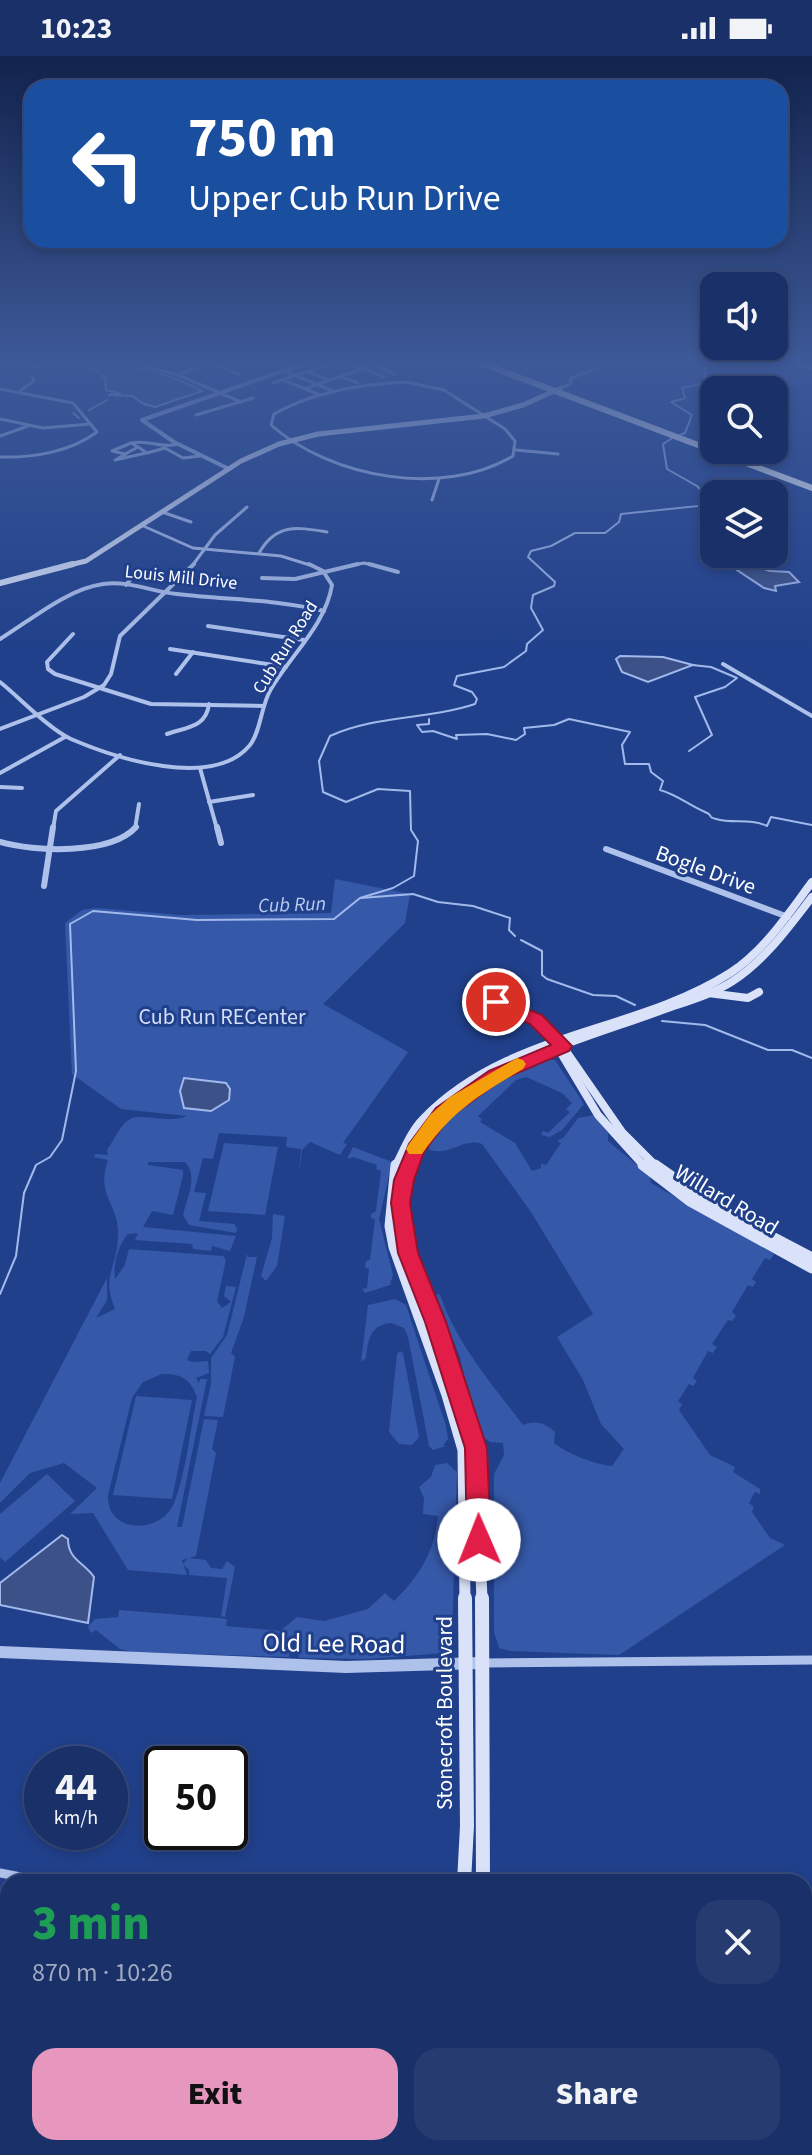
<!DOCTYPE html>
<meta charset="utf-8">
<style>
body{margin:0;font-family:"Source Sans 3",sans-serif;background:#263c71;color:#f1f3f6;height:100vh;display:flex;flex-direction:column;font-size:30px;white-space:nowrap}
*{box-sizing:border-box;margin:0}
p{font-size:26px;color:#9fa9c0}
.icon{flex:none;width:44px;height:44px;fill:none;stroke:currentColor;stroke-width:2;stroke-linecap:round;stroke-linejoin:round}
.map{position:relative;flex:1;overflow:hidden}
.sheet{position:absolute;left:0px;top:1818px;width:812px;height:282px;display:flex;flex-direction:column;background:#193068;border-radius:24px 24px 0 0;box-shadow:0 4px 12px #0003,0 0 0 2px #374b7c}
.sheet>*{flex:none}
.guide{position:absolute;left:24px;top:24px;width:764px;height:168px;border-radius:24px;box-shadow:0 4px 12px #0003,0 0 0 2px #374b7c;background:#1a4fa0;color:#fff;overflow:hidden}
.buttons{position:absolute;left:700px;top:216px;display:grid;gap:16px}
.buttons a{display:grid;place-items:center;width:88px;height:88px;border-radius:16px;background:#193068;box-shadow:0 4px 12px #0003,0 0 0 2px #374b7c;font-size:40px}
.speed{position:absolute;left:24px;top:1690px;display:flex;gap:16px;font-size:40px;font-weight:700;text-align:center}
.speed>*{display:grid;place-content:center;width:104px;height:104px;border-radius:50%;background:#193068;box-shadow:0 4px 12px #0003,0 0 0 2px #374b7c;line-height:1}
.speed small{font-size:20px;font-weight:400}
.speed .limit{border:4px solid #111;border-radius:12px;background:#fff;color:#111}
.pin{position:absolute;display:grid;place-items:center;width:68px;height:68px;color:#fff;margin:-34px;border:4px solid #fff;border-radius:50%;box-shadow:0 2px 8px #0007}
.me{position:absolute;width:88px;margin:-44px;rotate:359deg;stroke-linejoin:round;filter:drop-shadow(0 0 6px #0008)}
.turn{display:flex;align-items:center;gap:28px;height:168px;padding:0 32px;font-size:36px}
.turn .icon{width:104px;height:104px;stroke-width:2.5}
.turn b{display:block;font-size:56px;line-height:68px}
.round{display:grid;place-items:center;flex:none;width:84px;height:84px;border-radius:24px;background:#263c71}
.summary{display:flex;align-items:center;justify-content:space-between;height:136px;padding:0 32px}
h1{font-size:48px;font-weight:800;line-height:60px;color:#1e9e55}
.action{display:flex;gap:16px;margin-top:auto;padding:16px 32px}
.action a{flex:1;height:92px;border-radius:24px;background:#e797bd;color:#111;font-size:32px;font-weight:800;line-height:92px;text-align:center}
.action a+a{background:#263c71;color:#f1f3f6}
.status{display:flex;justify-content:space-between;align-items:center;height:56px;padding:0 40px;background:#193068;direction:ltr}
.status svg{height:22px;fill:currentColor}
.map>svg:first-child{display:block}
</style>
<div class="status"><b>10:23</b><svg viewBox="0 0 49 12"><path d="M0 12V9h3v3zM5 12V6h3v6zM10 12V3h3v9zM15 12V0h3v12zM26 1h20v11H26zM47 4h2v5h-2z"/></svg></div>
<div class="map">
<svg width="812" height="2099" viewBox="0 0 812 2099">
<rect width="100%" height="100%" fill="#21408b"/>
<!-- green -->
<g fill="#3558a8" fill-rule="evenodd">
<path d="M335 823 410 838 405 867 323 948 408 996 343 1087 347 1088 340 1099 310 1086 302 1094 299 1119 301 1093 286 1091 287 1081 219 1077 213 1103 203 1102 194 1136 206 1137 199 1165 234 1168 237 1172 236 1177 189 1169 183 1159C188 1139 198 1120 185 1106H148V1109L183 1114V1119L173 1159 152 1155 143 1171 236 1180 230 1195 212 1190 211 1195 193 1193 192 1188 135 1184 138 1177 128 1178C118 1189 113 1208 115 1223L125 1209 129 1193 223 1200 226 1204 217 1245 222 1252 231 1246 224 1240 226 1230 236 1231 223 1281 210 1298 206 1295H191L187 1304 193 1306 208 1305 209 1317 196 1322 199 1327 200 1323H207L177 1471H182L204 1363 218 1364 212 1393 216 1397 196 1500 182 1504 187 1519 128 1514 93 1457 70 1458 97 1432 64 1407 30 1417 0 1447V1427L107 1222V1244L96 1262 115 1253C101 1218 117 1213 118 1181 120 1147 95 1141 108 1104L94 1101 95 1098 108 1099 107 1094C114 1085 120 1068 130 1063 139 1057 168 1068 187 1060L121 1053 72 1018 65 867 82 854 97 852 180 859 331 857ZM162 1318C180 1317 191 1323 197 1341 190 1374 186 1417 174 1447 161 1479 106 1478 108 1439L132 1342 143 1326Z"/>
<path d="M542 1003 555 1004 584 1048 562 1074 550 1081 541 1079 543 1075 548 1077 570 1056 566 1053 572 1047 562 1037 526 1021 516 1024 478 1060 482 1063 480 1066 515 1087 532 1115 541 1112V1107L546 1109 561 1087 557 1085 564 1081 578 1062 594 1059 608 1077V1085L650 1120 651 1127 774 1198 770 1204 765 1202 752 1223 756 1226 753 1231 748 1229 732 1256 736 1260 732 1265 728 1264 712 1288 717 1291 713 1297 708 1295 693 1322 697 1325 693 1330 689 1328 678 1345 682 1348 679 1354 710 1399 735 1411 733 1416 760 1433V1438L755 1436 749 1447 754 1451 752 1456 770 1482 785 1489 619 1599 510 1595 499 1592 494 1576V1418L504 1399 503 1387 490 1386 478 1377 460 1302 436 1238 440 1239C457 1288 492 1328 523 1369 538 1364 544 1367 555 1376L554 1387C566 1397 596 1409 612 1410L624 1393 601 1368 583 1324 557 1281 593 1258 531 1156 482 1088C464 1081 450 1100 430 1094L428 1089C438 1052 510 1018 542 1003Z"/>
<path d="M224 1087 278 1091 265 1159 208 1155Z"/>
<path d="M353 1091 392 1106 379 1163 393 1219 390 1228H393L365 1237 362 1233 367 1232 369 1213 365 1211 366 1205 370 1204 375 1163 371 1162V1158L376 1155 381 1115 376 1113 377 1109 353 1101 347 1103Z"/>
<path d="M273 1158 285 1160 277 1210 266 1225 261 1220 272 1182Z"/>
<path d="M247 1198 248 1201H257L244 1261 231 1297 235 1301 223 1361 204 1360 211 1328V1302L227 1279Z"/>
<path d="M395 1243 406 1249 446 1370 448 1383 443 1389 446 1390 433 1394 429 1390 408 1281 404 1272 391 1267C370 1269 368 1284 366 1302L361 1306 368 1249Z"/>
<path d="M400 1295 403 1297 419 1381 412 1389 399 1388 389 1376 397 1298Z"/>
<path d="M136 1340 192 1344 172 1443 113 1439Z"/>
<path d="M447 1407 457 1416 452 1582 445 1597 367 1603 299 1602 296 1587 290 1586 289 1601 131 1596 120 1593 96 1574 91 1577 88 1571 95 1563 118 1561 119 1554 219 1562 227 1563 226 1570 280 1575 297 1561 324 1565 368 1553 385 1537 394 1545C420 1520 434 1496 438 1460L423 1458 424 1442 419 1431 431 1421 435 1409Z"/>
<path d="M47 1418 75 1445 5 1506 0 1501V1458Z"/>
<path d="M188 1502 206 1504 211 1512 222 1513 227 1505 235 1511 225 1561 221 1560 227 1522 189 1519V1514L183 1508Z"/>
</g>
<!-- water -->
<g fill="#3b5188" stroke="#a2b9ec" stroke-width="2">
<path d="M30 304C85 304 148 305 202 335L155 351 144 348 132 340 108 339 121 338 106 334 105 322C86 299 60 308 34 311L37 308Z"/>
<path d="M736 503 770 515 789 516 799 526 775 530 776 535 764 532 731 510 730 508Z"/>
<path d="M620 600 663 601 693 609 648 626 622 616 616 603Z"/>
<path d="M184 1022 226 1027 230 1033 229 1044 211 1055 184 1052 180 1035Z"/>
<path d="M62 1479 68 1483C68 1504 84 1506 94 1521L88 1567 0 1549V1527Z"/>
</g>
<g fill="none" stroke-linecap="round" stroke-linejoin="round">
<!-- stream -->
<g stroke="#a2b9ec" stroke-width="2">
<path d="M89 354 107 344"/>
<path d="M73 357 79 362"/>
<path d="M680 379 685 377 692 359 671 346 685 342 682 332 704 327 706 311 725 304"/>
<path d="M429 663V668L417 669 422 676 433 675 457 683 456 679 487 678 516 684 525 678 524 672 554 669 569 663 630 676 622 689 625 708H649L651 716 663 725 660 734C678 739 690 750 705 756 716 761 705 760 716 763 733 768 750 762 767 770L771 761 812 769"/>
<path d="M689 695 712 679 695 641 725 631 737 622 711 611 692 609"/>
<path d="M361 842 413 838 438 846 473 850 510 862 509 874 515 880"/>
<path d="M521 884 542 895V919L547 923 593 939 616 940 635 949"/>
<path d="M662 965 705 969 768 994H792L812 1002"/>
<path d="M0 1238 16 1200 24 1137 36 1109 50 1101 62 1084 76 1015 70 868 93 855 197 864 334 863 360 842 393 832 414 820 418 785 411 774 410 735 378 733 346 746 323 736 319 705 330 680C376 659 427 664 475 648L477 643 472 636 454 629 457 620 504 611 526 595 527 588 543 574 531 552 533 539 554 530 555 526 528 501 531 495 551 490 575 477H605L619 466 621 458 698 450 709 443 697 430 667 413 663 388 674 381"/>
</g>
<!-- minor-far3 -->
<g stroke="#aec1eb" stroke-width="3">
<path d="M123 304 178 319 241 346"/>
<path d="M204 304 238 318"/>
<path d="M342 304 384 321"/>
<path d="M366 304 394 318"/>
<path d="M0 308 15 304"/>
<path d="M798 309 812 312"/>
<path d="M284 315 333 335"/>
<path d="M308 316 330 324"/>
<path d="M178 319 211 307"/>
<path d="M340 320 358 327"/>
<path d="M283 324 318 338"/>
<path d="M406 326 444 334 505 373 515 385 513 400C443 442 331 422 271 369L274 358C313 336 362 328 406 326Z"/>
<path d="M273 327 342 304"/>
<path d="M561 332 570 328 571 322 600 311 604 304"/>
<path d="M0 333 73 347 97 376C70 396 33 402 0 401"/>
<path d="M304 333 380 307"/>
<path d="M21 334 34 325 32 320"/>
<path d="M196 359 253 342"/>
<path d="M0 363 43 372 90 368"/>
<path d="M0 380 28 370"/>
<path d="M131 387 138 391 125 398 112 395Z"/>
<path d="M131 387C148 383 161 393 178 388"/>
<path d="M138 391 147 397 165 392 183 402 200 400"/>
<path d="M516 394 558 398"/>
<path d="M126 398 115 404 146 397"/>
<path d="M432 444 439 423"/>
<path d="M162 456 191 466"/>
<path d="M141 469 193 492 281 500 313 510"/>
<path d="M259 497C276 467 297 471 327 476"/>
<path d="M192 510 215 479 247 451"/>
<path d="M349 510 364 507 377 510"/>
</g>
<!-- minor-far2 -->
<g stroke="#aec1eb" stroke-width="4">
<path d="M369 508 398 516"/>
<path d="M262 522 295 523 358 508"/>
<path d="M126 529 138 514"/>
<path d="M208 570 304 584"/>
<path d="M73 578 47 606 48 613 55 618 151 648 264 650"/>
<path d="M0 583C31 564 67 533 103 528 128 524 153 536 177 538 227 544 275 543 324 555"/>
<path d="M170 593 286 611"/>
<path d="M723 608 812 660"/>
<path d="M176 618 193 596"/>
<path d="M0 626C20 642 49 673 71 683 115 702 213 734 250 689 261 675 261 649 271 633 291 599 326 568 332 529L323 515 309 508"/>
<path d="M0 673 84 641 104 629 111 618 120 580 194 508"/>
<path d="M167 678C186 671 206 672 209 648"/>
<path d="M200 712 217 773"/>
<path d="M0 717 65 681"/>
<path d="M0 731 22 732"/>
<path d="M209 746 253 739"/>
<path d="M53 773 56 755 120 699"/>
<path d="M135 773 139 748"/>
</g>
<!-- minor-far1 -->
<g stroke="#aec1eb" stroke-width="6">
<path d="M217 771 221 787"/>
<path d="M0 786C34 796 111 799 136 771"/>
<path d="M606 793 788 861"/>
<path d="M44 830 53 771"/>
<path d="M471 936 536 964 555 984"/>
</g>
<!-- minor -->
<g stroke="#aec1eb" stroke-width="9">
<path d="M484 1607 812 1604"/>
<path d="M0 1817 46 1826"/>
</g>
<!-- tertiary-far1 -->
<path stroke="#aec1eb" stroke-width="4" d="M229 413 174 386 142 364 315 304"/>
<!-- tertiary -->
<path stroke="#aec1eb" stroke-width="12" d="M0 1596 346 1611 481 1607"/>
<!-- secondary-far4 -->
<path stroke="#d9e2f8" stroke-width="5" d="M65 510 86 505 241 405 279 388 318 378 484 360 523 349 561 332"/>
<!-- secondary-far3 -->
<path stroke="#d9e2f8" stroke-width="6" d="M0 527 73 508"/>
<!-- secondary-far2 -->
<g stroke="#d9e2f8" stroke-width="8">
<path d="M708 937 748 942 759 936"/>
<path d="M555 987 598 1059 645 1111"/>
<path d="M561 988 622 1076 657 1111"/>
<path d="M395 1111C403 1096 411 1075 423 1063 508 975 634 978 730 917 765 894 788 858 812 826"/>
<path d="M408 1111C445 1015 578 986 665 953 688 945 713 938 733 925 766 903 788 872 812 841"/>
</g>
<!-- secondary-far1 -->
<g stroke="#d9e2f8" stroke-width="11">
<path d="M396 1109 390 1170 394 1191 447 1339 463 1394 465 1544"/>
<path d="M409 1109 400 1147 403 1182 435 1266 476 1392 482 1544"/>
<path d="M643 1109 690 1145 812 1212"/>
<path d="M655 1109 717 1152 812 1202"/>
</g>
<!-- secondary -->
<g stroke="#d9e2f8" stroke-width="14">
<path d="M482 1542 483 1826"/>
<path d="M464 1826 467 1770 465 1542"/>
<path d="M464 2092V2099"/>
<path d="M487 2092V2099"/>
</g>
<!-- trunk -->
<path stroke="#f8fafe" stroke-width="6" d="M473 304 812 432"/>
</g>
<!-- sky -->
<linearGradient id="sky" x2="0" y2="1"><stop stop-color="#12234c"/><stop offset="0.51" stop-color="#3d5998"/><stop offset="1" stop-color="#3d5998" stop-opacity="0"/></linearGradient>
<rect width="812" height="598" fill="url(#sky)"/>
<!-- route -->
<path fill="#e11d48" stroke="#92132f" stroke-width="2" d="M496 940 542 959 572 990 569 995 501 1024 449 1062 424 1096 414 1124 410 1147 418 1197 446 1266 487 1392 491 1484 488 1492 479 1495 471 1492 467 1484 465 1392 425 1266 398 1197 391 1147 394 1124 409 1088 436 1052 489 1015 551 989 530 968 490 950 487 946 490 942Z"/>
<!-- slow -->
<path fill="#f59e0b" d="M517 1002 523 1004 526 1008 523 1013C478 1040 453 1054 422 1098H409L406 1093 409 1088 430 1059 450 1041Z"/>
<g text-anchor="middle" stroke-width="6" stroke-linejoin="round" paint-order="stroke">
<!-- far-street labels -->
<g font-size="18" fill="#fff" stroke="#21408b">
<text transform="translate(181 521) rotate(6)" y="6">Louis Mill Drive</text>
<text transform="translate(285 591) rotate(-58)" y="6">Cub Run Road</text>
</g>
<!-- far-water labels -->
<g font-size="20" font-style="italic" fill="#bacbf2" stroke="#21408b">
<text transform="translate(292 848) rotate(-2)" y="7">Cub Run</text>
</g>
<!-- street labels -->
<g font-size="22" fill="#fff" stroke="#21408b">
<text transform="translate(706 813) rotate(20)" y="8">Bogle Drive</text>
<text transform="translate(727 1143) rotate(31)" y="8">Willard Road</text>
<text transform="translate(444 1657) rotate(-90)" y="8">Stonecroft Boulevard</text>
</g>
<!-- park labels -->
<g font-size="22" fill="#d3def8" stroke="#21408b">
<text x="222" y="968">Cub Run RECenter</text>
</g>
<!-- near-street labels -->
<g font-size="26" fill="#fff" stroke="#21408b">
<text transform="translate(334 1587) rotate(1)" y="9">Old Lee Road</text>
</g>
</g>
</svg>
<div class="buttons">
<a><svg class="icon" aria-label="sound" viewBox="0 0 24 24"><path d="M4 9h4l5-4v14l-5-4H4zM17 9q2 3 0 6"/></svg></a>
<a><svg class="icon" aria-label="search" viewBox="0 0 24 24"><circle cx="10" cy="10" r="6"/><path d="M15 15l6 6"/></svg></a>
<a><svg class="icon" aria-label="layers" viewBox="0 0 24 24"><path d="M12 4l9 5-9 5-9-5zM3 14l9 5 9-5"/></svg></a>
</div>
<div class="speed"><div>44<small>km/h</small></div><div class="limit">50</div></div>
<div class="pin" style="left:496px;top:946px;background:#d93025"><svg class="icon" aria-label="arrive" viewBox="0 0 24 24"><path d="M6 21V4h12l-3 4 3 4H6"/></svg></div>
<svg class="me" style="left:479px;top:1484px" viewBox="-20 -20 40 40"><circle r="19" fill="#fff"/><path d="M0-13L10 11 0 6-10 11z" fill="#e11d48"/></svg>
<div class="guide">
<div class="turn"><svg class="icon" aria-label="left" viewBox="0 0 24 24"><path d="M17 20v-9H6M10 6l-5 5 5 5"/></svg><div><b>750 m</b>Upper Cub Run Drive</div></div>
</div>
<section class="sheet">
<div class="summary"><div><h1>3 min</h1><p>870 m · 10:26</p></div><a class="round"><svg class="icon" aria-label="close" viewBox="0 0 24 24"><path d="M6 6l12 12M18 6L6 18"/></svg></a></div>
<div class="action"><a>Exit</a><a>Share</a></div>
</section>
</div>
